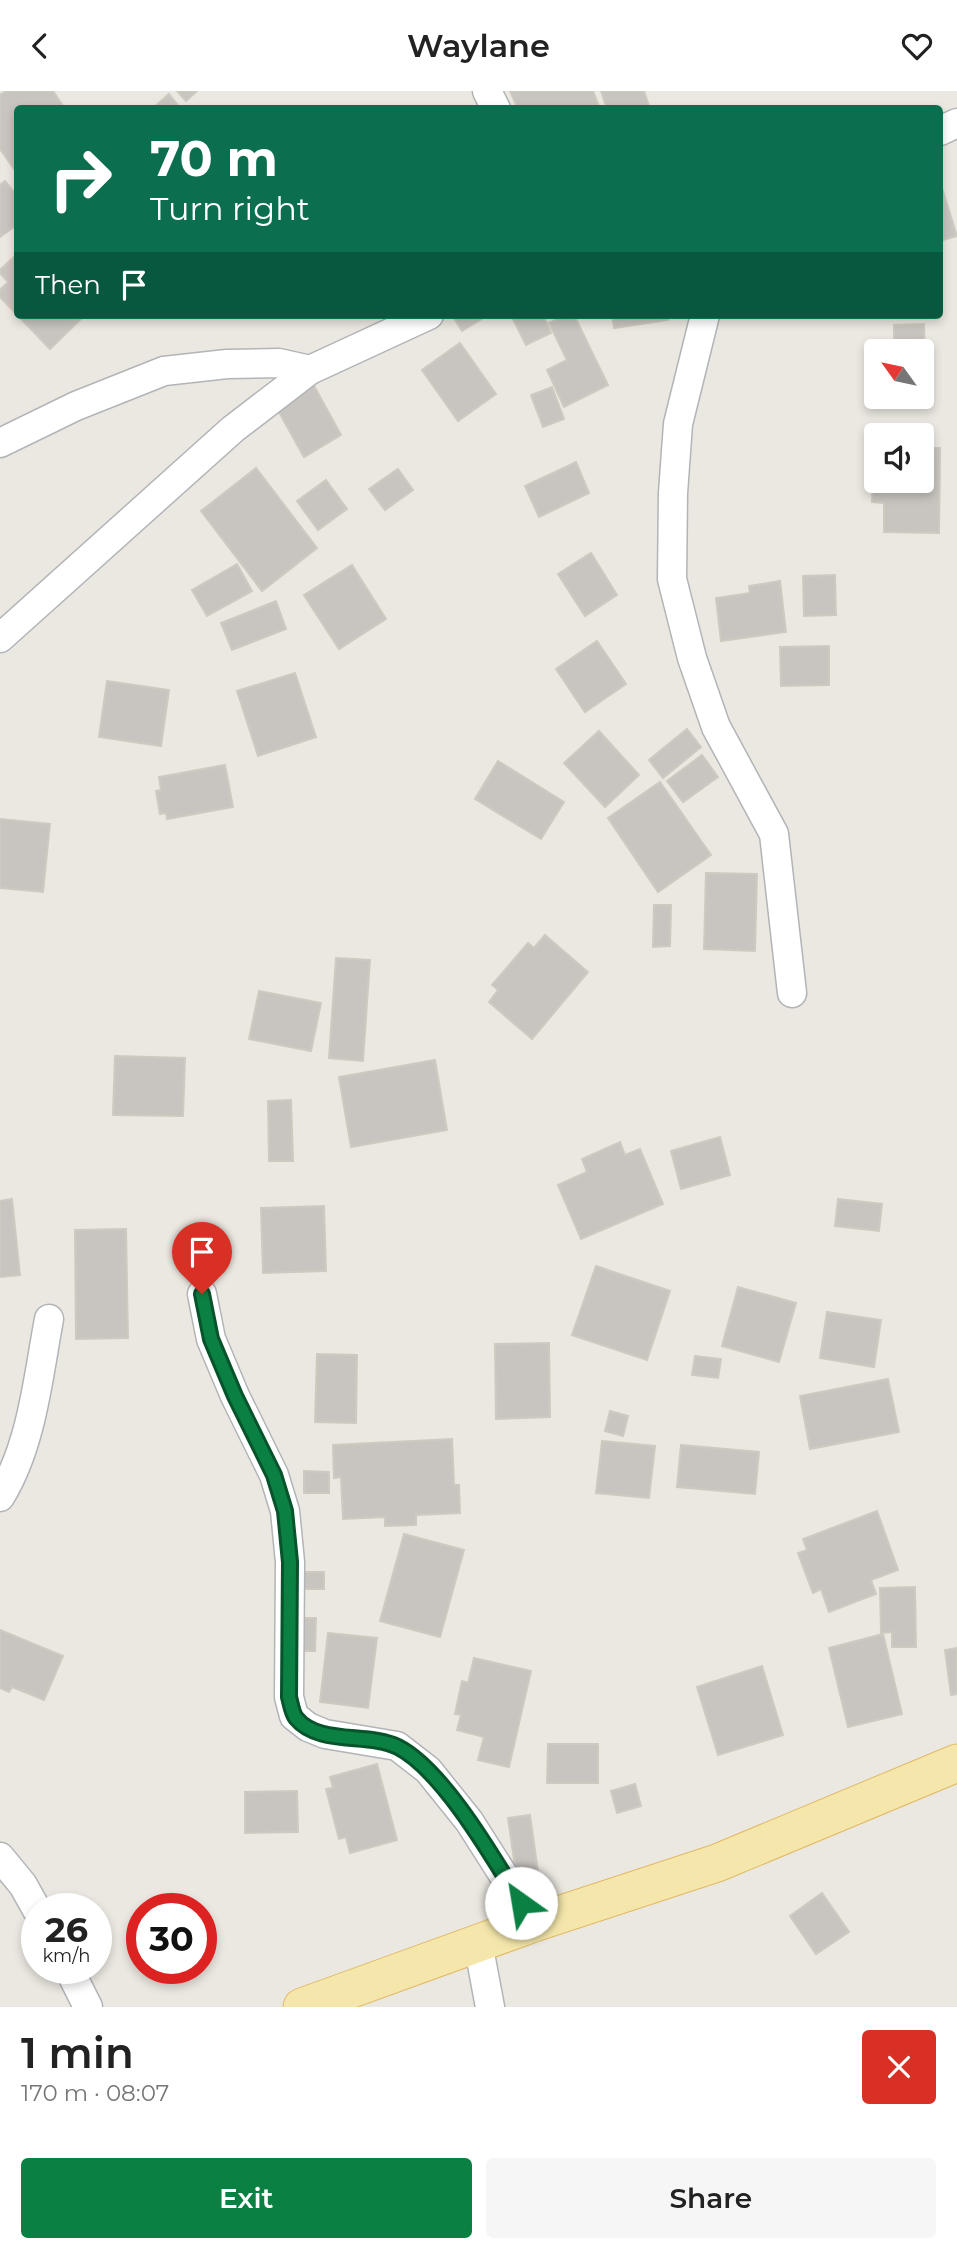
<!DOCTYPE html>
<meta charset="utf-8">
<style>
body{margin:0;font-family:Montserrat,sans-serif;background:#f6f6f6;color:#222;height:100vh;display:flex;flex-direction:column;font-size:26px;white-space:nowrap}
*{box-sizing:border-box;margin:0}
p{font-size:23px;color:#767676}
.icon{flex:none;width:38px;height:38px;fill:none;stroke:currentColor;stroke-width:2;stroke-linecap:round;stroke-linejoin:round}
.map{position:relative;height:1916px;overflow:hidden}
.panel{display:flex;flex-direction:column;background:#fff;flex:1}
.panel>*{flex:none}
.guide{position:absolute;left:14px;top:14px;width:929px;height:214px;border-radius:7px;box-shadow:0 4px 10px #0003;background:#0b6e4f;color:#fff;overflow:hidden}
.needle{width:46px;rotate:303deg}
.controls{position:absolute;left:864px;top:248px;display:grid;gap:14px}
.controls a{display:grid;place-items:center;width:70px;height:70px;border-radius:7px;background:#fff;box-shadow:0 4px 10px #0003;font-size:35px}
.speed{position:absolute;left:21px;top:1802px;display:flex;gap:14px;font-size:35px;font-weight:700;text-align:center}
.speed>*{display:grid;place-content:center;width:91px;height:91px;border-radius:50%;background:#fff;box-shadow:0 4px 10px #0003;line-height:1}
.speed small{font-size:18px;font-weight:400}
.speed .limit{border:10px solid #d22;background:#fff;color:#111}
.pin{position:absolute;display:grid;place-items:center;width:60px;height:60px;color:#fff;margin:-72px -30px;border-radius:50% 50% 50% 0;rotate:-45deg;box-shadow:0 0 7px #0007}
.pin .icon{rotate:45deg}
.me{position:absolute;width:77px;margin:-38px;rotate:328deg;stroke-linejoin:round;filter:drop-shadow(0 0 5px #0008)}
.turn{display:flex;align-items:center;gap:24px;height:147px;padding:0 21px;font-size:32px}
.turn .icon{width:91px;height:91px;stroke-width:2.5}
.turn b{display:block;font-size:49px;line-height:60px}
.then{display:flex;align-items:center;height:66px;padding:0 21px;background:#0003;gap:14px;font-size:26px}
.round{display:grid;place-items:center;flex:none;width:74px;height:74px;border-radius:7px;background:#f6f6f6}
.head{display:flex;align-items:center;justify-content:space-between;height:119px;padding:0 21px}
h1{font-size:42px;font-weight:600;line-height:52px}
.action{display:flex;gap:14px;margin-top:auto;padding:14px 21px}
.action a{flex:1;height:80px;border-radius:7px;background:#0b8043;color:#fff;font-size:28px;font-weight:600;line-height:80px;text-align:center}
.action a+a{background:#f6f6f6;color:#222}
header{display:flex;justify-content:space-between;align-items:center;height:91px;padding:0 21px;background:#fff;font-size:32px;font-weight:600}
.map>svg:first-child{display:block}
</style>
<header><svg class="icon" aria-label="back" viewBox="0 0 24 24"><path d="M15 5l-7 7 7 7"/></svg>Waylane<svg class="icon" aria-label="heart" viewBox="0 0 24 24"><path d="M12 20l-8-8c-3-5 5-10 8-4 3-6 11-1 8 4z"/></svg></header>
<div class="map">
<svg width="957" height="1916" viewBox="0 0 957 1916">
<rect width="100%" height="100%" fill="#ebe8e1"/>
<!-- building -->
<g fill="#c8c5c0" stroke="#cfcac0" stroke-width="2">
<path d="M6 0H53L65 18H18L16 81 0 58V4Z"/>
<path d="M177 0H197L186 10Z"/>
<path d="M510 0H593L600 18H518Z"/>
<path d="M601 0H644L650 18H607Z"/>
<path d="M169 3 181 18H152Z"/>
<path d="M5 90 18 106V133L0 146V94Z"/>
<path d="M942 97 957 145 940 150V98Z"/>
<path d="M18 162V224H85L50 258 0 206V199L8 191 0 182V179Z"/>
<path d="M452 224H488L462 240Z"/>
<path d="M511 224H543L551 242 526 254Z"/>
<path d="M566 224H574L608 294 564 316 547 279 567 269 549 232Z"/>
<path d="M612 224H667L668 229 614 237Z"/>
<path d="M924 233 926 301H922V261H894V234Z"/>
<path d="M460 252 496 303 458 330 422 279Z"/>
<path d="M313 293 341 344 304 366 275 314Z"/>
<path d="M552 296 564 328 543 336 531 304Z"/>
<path d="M922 357H940L939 442 884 441V412L872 411 873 386H877V390H922Z"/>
<path d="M576 371 589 402 539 426 525 395Z"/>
<path d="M256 377 317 457 262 500 201 420Z"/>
<path d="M398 378 413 399 385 419 369 398Z"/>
<path d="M326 389 347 418 318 439 297 410Z"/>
<path d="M591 462 617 504 585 525 558 483Z"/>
<path d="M237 473 252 500 207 525 192 499Z"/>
<path d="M352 474 386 528 339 558 304 504Z"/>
<path d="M835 484 836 524 804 525 803 485Z"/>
<path d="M780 490 786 541 721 550 716 507 750 502 749 495Z"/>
<path d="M276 510 286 538 232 559 221 532Z"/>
<path d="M597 550 626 593 585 621 556 578Z"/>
<path d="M829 555V594L781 595 780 556Z"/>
<path d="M295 582 316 646 258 665 237 600Z"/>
<path d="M107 590 169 599 161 655 99 646Z"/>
<path d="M687 638 701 656 663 687 649 669Z"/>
<path d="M599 640 639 684 605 716 564 672Z"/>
<path d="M702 664 718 686 683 711 667 690Z"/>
<path d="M498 670 564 711 541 748 475 708Z"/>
<path d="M225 674 233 716 167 728 166 722 160 723 156 700 161 699 159 686Z"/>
<path d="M660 691 711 764 658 801 608 727Z"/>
<path d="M0 728 50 733 43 801 0 797Z"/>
<path d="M706 782 757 783 755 860 704 858Z"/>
<path d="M654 814H671L670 855 653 856Z"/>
<path d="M545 844 588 881 532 948 489 911 498 899 492 894 528 852 534 857Z"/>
<path d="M336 867 370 869 363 970 329 967Z"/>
<path d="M259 900 321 912 311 960 249 948Z"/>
<path d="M115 965 185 967 183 1025 113 1024Z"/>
<path d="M435 969 447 1039 351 1056 339 986Z"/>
<path d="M291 1009 293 1070H269L268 1010Z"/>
<path d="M720 1046 730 1084 681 1098 671 1060Z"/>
<path d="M620 1051 625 1064 640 1058 663 1113 581 1148 558 1094 587 1081 582 1068Z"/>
<path d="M12 1108 20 1184 0 1186V1110Z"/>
<path d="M838 1108 882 1113 879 1140 835 1135Z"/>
<path d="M324 1115 326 1180 263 1182 261 1117Z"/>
<path d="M126 1138 128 1247 76 1248 75 1139Z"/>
<path d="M596 1175 670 1200 647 1269 572 1244Z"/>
<path d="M738 1196 796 1212 779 1271 722 1255Z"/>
<path d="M827 1221 881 1229 874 1276 820 1267Z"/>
<path d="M549 1252 550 1326 496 1328 495 1253Z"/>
<path d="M317 1263 357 1264 356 1332 315 1331Z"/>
<path d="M695 1265 721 1268 718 1287 692 1284Z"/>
<path d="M888 1288 899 1341 810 1358 800 1305Z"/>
<path d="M610 1320 628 1325 623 1345 605 1340Z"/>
<path d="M452 1348 454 1394H459L460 1422 416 1424V1434L385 1435V1426L343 1428 341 1386 334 1387 333 1354Z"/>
<path d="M602 1350 655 1355 649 1407 596 1402Z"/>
<path d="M681 1354 759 1361 755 1403 677 1396Z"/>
<path d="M304 1380 329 1381V1402H304Z"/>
<path d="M877 1420 898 1479 871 1489 876 1503 829 1521 821 1498 813 1502 798 1462 807 1459 803 1448Z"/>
<path d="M404 1443 464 1459 440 1546 380 1530Z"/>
<rect x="302" y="1481" width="22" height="17"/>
<path d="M915 1496 916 1556H892V1541L881 1542 880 1497Z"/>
<path d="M295 1527H316L315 1560H295Z"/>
<path d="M0 1539 63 1565 44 1609 12 1596 9 1601 0 1597Z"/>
<path d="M328 1542 377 1547 368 1617 320 1611Z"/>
<path d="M883 1543 902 1623 848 1636 829 1557Z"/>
<path d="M957 1557V1603L951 1604 945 1559Z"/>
<path d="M474 1567 531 1580 509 1676 478 1669 484 1646 457 1639 461 1624 455 1623 462 1590 468 1592Z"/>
<path d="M762 1575 783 1644 718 1664 697 1596Z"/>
<path d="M548 1653H598V1692H547Z"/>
<path d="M377 1673 397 1749 350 1762 346 1746 339 1748 326 1698 333 1697 330 1686Z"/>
<path d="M635 1693 641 1715 617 1722 611 1700Z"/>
<path d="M297 1700 298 1741 245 1742V1701Z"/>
<path d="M530 1724 538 1781 516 1783 508 1727Z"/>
<path d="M822 1802 849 1841 816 1863 790 1825Z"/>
</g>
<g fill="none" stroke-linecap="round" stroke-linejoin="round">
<defs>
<g id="minor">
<path d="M487 0 496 18"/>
<path d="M940 40 957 32"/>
<path d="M705 224 678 333 673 402 672 488 692 567 716 636 774 743 792 902"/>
<path d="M0 352 76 315 164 280 227 273 279 272 310 279"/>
<path d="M0 547 233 338 310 279 429 224"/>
<path d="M202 1203 211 1248 235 1305 274 1384 285 1420 290 1471 289 1606 294 1625 308 1636 325 1643 397 1655 428 1679 469 1730 534 1832"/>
<path d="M0 1406C32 1354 38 1287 49 1228"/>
<path d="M0 1766 23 1794 37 1819"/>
<path d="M478 1852 490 1916"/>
<path d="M69 1878 88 1916"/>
</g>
<path id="major" d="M302 1916 534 1832 717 1772 957 1672"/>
</defs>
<!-- minor casing -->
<use href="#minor" stroke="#b2b4b7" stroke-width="31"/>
<!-- major casing -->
<use href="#major" stroke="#e1b964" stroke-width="39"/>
<!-- minor -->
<use href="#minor" stroke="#fff" stroke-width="28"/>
<!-- major -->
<use href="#major" stroke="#f5e7ab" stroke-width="37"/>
</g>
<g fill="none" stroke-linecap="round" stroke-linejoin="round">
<defs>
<path id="route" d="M202 1203 211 1248 235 1305 274 1384 285 1420 290 1471 289 1606C291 1613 292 1622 296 1627 319 1655 368 1641 398 1656 443 1679 494 1768 521 1812"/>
</defs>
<!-- route casing -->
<use href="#route" stroke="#07532c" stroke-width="18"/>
<!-- route -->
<use href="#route" stroke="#0b8043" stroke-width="12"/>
</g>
</svg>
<div class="controls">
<a><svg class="needle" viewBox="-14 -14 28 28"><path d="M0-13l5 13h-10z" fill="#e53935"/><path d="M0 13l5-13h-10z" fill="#767676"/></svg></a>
<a><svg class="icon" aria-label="sound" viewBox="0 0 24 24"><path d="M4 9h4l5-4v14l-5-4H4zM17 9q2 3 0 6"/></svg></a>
</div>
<div class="speed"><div>26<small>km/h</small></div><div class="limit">30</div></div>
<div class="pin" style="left:202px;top:1203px;background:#d93025"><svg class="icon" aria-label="arrive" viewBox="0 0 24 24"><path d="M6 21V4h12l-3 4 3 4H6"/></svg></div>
<svg class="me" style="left:521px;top:1812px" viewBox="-20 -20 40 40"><circle r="19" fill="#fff"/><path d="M0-13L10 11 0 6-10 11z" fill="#0b8043"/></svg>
<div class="guide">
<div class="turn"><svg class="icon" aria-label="right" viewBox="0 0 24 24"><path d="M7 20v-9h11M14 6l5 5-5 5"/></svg><div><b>70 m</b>Turn right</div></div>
<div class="then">Then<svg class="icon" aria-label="arrive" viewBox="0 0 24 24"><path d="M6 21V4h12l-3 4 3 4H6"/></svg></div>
</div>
</div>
<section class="panel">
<div class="head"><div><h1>1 min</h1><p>170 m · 08:07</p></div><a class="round" style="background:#d93025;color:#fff"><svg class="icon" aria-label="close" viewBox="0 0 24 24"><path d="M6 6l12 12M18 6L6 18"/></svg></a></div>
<div class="action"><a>Exit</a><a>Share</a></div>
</section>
